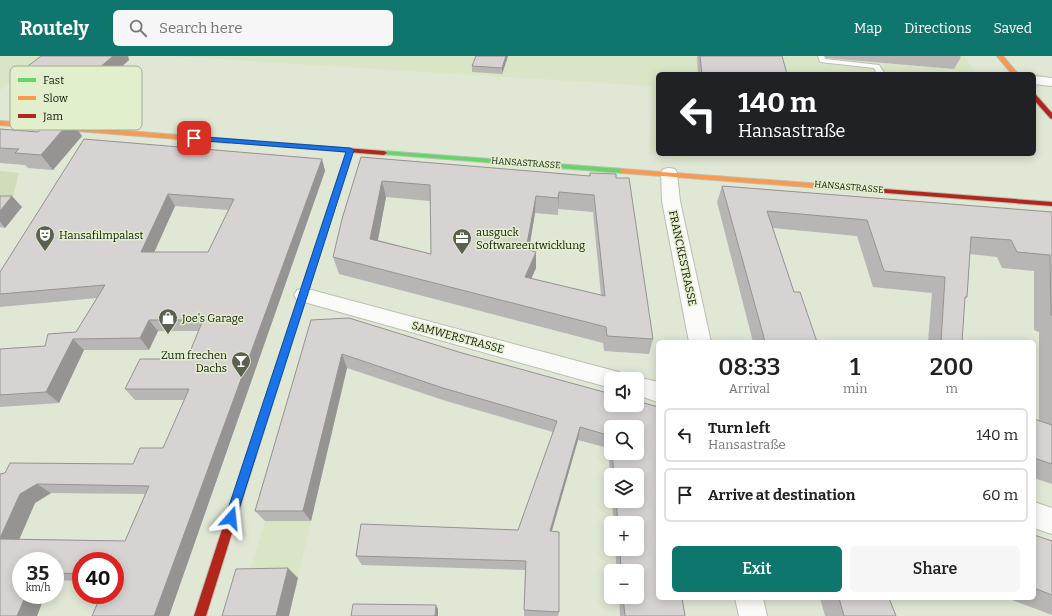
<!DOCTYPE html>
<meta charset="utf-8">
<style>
body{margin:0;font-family:Bitter,serif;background:#f6f6f6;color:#222;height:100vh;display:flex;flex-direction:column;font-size:15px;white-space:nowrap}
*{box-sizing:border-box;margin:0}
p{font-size:13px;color:#767676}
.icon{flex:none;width:22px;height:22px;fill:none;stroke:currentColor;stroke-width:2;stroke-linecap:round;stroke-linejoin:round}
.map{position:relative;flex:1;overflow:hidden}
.panel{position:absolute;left:656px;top:284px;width:380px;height:260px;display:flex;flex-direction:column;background:#fff;border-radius:6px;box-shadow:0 2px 10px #0003}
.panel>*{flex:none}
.guide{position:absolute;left:656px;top:16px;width:380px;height:84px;border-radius:6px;box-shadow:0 2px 10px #0003;background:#202124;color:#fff;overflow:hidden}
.buttons{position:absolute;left:604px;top:316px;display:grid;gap:8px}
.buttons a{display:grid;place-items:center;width:40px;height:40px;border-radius:6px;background:#fff;box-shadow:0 2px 10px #0003;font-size:20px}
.speed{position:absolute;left:12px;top:496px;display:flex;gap:8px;font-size:20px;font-weight:700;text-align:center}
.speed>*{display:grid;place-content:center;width:52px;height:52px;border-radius:50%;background:#fff;box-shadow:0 2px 10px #0003;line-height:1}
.speed small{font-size:10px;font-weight:400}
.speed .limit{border:6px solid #d22;background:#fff;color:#111}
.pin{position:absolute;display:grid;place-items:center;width:34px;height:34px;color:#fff;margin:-17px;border-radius:8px;box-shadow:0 2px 6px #0006}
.me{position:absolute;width:44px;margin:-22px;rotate:18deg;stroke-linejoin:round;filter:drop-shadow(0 0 3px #0008)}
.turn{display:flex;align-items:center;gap:14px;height:84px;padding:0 16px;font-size:18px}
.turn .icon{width:52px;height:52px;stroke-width:2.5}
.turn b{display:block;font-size:28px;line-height:34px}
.eta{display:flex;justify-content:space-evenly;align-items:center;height:68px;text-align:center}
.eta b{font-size:24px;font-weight:600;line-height:28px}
.action{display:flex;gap:8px;margin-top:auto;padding:8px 16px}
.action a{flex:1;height:46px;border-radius:6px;background:#0f766e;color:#fff;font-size:16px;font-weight:600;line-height:46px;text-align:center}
.action a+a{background:#f6f6f6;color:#222}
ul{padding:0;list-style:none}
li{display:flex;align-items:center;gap:12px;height:54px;margin:0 8px 6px;padding:0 8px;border:2px solid #e0e0e0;border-radius:6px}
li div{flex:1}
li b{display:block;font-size:15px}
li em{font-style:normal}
header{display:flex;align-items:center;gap:24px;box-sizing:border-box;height:56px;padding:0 20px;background:#0f766e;color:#fff}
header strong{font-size:19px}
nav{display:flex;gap:22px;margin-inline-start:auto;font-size:14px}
.search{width:280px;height:36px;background:#f6f6f6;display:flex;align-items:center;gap:10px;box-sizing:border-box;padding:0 14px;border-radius:6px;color:#767676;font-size:15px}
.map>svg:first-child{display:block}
</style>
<header>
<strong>Routely</strong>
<div class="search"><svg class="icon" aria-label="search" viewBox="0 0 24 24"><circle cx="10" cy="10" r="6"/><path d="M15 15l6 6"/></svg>Search here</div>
<nav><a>Map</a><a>Directions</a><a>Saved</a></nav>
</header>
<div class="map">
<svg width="1052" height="560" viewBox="0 0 1052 560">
<rect width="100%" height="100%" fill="#e0e7d4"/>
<!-- built -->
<g fill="#dae5c6">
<path d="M0 0H43L0 34Z"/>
<path d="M172 0H964L977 18H658V98H688V101L649 98 652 38 651 30Z"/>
<path d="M265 465H311L298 522H248Z"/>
</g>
<!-- green -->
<path fill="#d0dcba" d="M0 115 19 117 12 144H0Z"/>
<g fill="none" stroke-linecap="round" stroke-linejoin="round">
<defs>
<path id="lane" d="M818 0H824L825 3 879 9 885 18H877L874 12 820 6Z"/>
<g id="street">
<path d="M1034 20 1052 22V30L1034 28Z"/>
<path d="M669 112 675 113 677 117 680 145 711 286H689L662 145 661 117 663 113Z"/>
<path d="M304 232 611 314 619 316 622 323H611V332L297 244 294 239 297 234Z"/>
<path d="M637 321 658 326V346L637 339V323H630Z"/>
<path d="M1034 446 1052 452V478L1034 472Z"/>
<path d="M735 542H763L767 560H739Z"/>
</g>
<g id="fast">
<path d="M350 92 353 94 256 400 255 403 251 405 247 403 246 400 347 94Z"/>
<path d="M384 95 623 113 627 115 623 117 382 98V96Z"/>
</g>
<g id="slow">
<path d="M997 0H1003L1018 18H1012Z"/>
<path d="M0 65 229 83 232 85 229 87 0 69Z"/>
<path d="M621 113 861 131 865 133 861 135 623 117 619 115Z"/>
</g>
<g id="jam">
<path d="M1034 38 1036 39 1052 57V63L1050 62 1034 44Z"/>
<path d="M229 83 384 95 387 97 384 99 227 86V84Z"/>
<path d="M858 131 1052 146V150L861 135 857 133Z"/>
<path d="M251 395 255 397 256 400 206 560H194L246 400 247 397Z"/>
</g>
</defs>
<!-- lane casing -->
<use href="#lane" stroke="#babfb0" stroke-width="2"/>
<!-- street casing -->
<use href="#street" stroke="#babfb0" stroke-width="2"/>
<!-- fast casing -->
<use href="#fast" stroke="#babfb0" stroke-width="2"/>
<!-- slow casing -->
<use href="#slow" stroke="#babfb0" stroke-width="2"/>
<!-- jam casing -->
<use href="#jam" stroke="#babfb0" stroke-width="2"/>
<!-- lane -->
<use href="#lane" fill="#fafbf9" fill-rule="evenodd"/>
<!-- street -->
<use href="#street" fill="#fafbf9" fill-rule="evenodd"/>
<!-- fast -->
<use href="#fast" fill="#63d668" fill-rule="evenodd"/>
<!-- slow -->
<use href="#slow" fill="#ff974d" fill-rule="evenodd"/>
<!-- jam -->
<use href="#jam" fill="#b3261e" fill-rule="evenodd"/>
</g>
<!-- wall -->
<g fill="#b8b5b5" fill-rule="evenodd">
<path d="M476 0H508L502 18 472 16V10Z"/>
<path d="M697 0H782L787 18H698Z"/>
<path d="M825 0H960L961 1 954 13 826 2Z"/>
<path d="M128 1 129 4 84 45 22 41 13 29 22 22 19 17Z"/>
<path d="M0 73 82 80 53 114 28 112 25 109 0 107Z"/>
<path d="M84 83 322 103 325 115 169 560H92L101 539H115V505H81V525L55 524V505H21V539H45L37 560H0V418L5 417 10 407 133 408 140 392H163L185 344H135L125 333 140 303H187L199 275H158L149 294H84L59 347 0 351V293L45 290 48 278 76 276 97 242 0 251V216ZM175 150 228 154 208 196H154ZM51 437 145 438 125 485 19 483 35 447Z"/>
<path d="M361 101 589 120 590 117 616 122 653 283 649 298 604 295 603 287 339 218 333 201ZM386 141 430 145 431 198 378 184ZM558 153 593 156 601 239 531 222 536 212 529 194 535 157 558 159Z"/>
<path d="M722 130 1052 156V428L1034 422V363L1039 365V276L1034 274V215L1002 212 997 201 970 198 967 241 964 244 962 286H928L932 237 873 231 857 180 773 172 794 236 817 286H753L717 146Z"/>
<path d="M0 140 22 151 5 172 0 171Z"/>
<path d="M349 262 462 297 611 338V349H637V345L658 351V542H682L685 560H620L619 541H637V515H617L615 493H637V467H614L612 445H637V419H611V432L608 392 578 384 551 475 559 476V556L558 560H524L525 514 362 509 356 500 361 468 518 474 553 376 446 345 347 312 311 465H265L255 455 311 264ZM611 371H637V397H611Z"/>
<path d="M1034 479 1052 485V559L1007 542H1034Z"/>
<path d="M820 542H889L896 560H825Z"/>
</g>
<!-- shaded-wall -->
<g fill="#969493">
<path d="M113 0H129L128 1 129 4 84 45 76 32Z"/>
<path d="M506 0H508L502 18V12Z"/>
<path d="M71 64 82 80 53 114 41 99Z"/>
<path d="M322 103 325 115 169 560H154Z"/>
<path d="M382 125 386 141 375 199 370 183Z"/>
<path d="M559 136 558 153V159V142Z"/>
<path d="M168 138 175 150 149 208 141 196Z"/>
<path d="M12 140 22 151 5 172 0 166V155Z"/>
<path d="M536 140 535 157 526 210V193Z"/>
<path d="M536 196V212L525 237V221Z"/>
<path d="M149 264 158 275 149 294 140 282Z"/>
<path d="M73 283 84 294 59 347 46 336Z"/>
<path d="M342 298 347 312 311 465 303 455Z"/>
<path d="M580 371 578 384 549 485 550 475Z"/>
<path d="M37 428 51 437 35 447 16 491 0 483V482L20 438Z"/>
<path d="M288 512 298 522 289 560H276Z"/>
<path d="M26 539H45L37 560H17Z"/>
<path d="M436 549 438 553V560H435Z"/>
</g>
<!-- building -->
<g fill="#d6d3d2" stroke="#969493" fill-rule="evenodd">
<path d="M41 0H113L76 32 13 29 27 18 19 17Z"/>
<path d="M476 0H506L502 12 472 10Z"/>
<path d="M700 0H782L787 18H702Z"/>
<path d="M53 63 71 64 41 99 15 97 19 93 0 92V73L38 76Z"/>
<path d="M84 83 322 103 154 560H92L101 539H115V505H81V518L55 517V505H21V539H26L17 560H0V483L125 485 149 430 37 428 20 438 0 482V418L5 417 10 407 133 408 140 392H163L189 333H125L140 303H187L203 264H149L140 282 73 283 46 336 0 339V293L45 290 48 278 76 276 105 229 0 238V216ZM168 138 234 143 208 196H141Z"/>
<path d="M361 101 590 120V117L616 118V122H629L653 283 607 280 606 271 333 201 342 163ZM382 125 430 129 431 198 370 183ZM559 136 594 139 605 240 525 221 536 196 526 193 536 140 558 142Z"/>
<path d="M722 130 1052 156V259H1051L1050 199 1017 196 1011 184 971 181 967 241H965L962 286H941L945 221 884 215 867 164 767 155 794 236H800L817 286H765L763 278Z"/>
<path d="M0 140H12L0 155Z"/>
<path d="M349 262 462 297 611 338V349H637V345L658 351V542H682L685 560H625L623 541H637V515H621L620 493H637V467H618L616 445H637V419H614L612 397H637V371H611V380L580 371 550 475 559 476V556L524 554 526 505 356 500 361 468 518 474 557 365 443 332 342 298 303 455H255L311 264Z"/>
<path d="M1034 363 1052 369V408L1034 402Z"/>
<path d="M1034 479 1052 485V539L1034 532Z"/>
<path d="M288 512 276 560H222L236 513Z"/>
<path d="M839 542H889L896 560H844Z"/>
<path d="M353 548 436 549 435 560H351Z"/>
</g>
<!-- route -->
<path fill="#1a73e8" stroke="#114b97" d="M192 80 350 92 354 94 236 462 235 466 231 468 227 466 225 462 346 96 194 84 191 82Z"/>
<!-- icons -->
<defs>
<symbol id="theatre-pin" viewBox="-11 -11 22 30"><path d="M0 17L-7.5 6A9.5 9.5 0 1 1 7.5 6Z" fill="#5b6051" stroke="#e2efcc"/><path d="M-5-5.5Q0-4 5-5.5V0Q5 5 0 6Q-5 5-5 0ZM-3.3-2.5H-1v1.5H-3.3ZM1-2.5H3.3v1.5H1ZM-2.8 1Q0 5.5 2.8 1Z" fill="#fff"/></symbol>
<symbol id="office-pin" viewBox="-11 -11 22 30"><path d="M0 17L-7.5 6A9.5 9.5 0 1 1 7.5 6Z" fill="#5b6051" stroke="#e2efcc"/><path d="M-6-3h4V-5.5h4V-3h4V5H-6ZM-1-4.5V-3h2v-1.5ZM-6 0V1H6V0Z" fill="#fff"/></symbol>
<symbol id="shop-pin" viewBox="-11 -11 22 30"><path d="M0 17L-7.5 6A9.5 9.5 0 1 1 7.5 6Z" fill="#5b6051" stroke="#e2efcc"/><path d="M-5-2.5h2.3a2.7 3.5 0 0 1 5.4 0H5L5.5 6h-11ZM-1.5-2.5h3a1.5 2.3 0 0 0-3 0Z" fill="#fff"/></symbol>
<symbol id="bar-pin" viewBox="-11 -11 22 30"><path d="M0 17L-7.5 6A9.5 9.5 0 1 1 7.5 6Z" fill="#5b6051" stroke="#e2efcc"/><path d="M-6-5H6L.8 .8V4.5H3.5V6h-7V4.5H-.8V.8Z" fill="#fff"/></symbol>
</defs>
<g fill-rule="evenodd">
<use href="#theatre-pin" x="34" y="168" width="22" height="30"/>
<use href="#office-pin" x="451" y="171" width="22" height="30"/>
<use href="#shop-pin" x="157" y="251" width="22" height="30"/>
<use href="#bar-pin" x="230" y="294" width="22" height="30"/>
</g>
<g text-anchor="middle" stroke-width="3" stroke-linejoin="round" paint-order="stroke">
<!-- far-street labels -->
<g font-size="9" fill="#13170b" stroke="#e2efcc">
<text transform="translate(526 107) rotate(4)" y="3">HANSASTRASSE</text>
<text transform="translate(849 131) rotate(5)" y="3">HANSASTRASSE</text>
</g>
<!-- poi labels -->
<g font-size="11" fill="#13170b" stroke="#e2efcc" text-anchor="start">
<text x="476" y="180">ausguck<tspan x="476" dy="13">Softwareentwicklung</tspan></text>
<text x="59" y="183">Hansafilmpalast</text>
<text x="182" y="266">Joe's Garage</text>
<text x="227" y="303" text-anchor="end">Zum frechen<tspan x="227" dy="13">Dachs</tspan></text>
</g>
<!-- street labels -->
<g font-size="11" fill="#13170b" stroke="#e2efcc">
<text transform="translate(683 202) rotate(78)" y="4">FRANCKESTRASSE</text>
<text transform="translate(458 281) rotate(15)" y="4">SAMWERSTRASSE</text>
</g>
</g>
<!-- legend -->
<rect x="10" y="10" width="132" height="64" rx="6" fill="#e2efcc" stroke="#a4ae92" stroke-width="1"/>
<rect x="18" y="22" width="18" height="4" fill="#63d668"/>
<rect x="18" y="40" width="18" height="4" fill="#ff974d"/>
<rect x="18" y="58" width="18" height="4" fill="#b3261e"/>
<g font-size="11" fill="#13170b">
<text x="43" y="28">Fast</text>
<text x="43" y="46">Slow</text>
<text x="43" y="64">Jam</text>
</g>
</svg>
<div class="buttons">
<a><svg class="icon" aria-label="sound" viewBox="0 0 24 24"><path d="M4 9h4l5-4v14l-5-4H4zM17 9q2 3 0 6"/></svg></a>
<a><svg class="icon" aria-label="search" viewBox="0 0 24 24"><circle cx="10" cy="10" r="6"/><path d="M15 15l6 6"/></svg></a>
<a><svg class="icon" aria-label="layers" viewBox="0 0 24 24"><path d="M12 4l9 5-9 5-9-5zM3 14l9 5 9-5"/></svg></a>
<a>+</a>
<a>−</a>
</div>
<div class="speed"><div>35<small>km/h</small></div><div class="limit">40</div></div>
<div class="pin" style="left:194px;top:82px;background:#d93025"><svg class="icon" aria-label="arrive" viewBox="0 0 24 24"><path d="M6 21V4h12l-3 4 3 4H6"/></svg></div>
<svg class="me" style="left:231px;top:462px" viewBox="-20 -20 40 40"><path d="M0-17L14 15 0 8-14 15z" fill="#1a73e8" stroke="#fff" stroke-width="4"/></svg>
<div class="guide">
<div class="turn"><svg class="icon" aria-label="left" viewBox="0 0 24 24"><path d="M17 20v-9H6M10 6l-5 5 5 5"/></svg><div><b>140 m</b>Hansastraße</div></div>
</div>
<section class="panel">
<div class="eta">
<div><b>08:33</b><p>Arrival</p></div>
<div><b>1</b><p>min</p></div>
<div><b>200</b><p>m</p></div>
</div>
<ul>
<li><svg class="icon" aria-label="left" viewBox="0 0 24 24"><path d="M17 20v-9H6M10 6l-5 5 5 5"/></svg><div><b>Turn left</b><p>Hansastraße</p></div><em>140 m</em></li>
<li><svg class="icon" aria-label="arrive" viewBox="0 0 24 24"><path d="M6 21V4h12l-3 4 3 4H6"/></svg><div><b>Arrive at destination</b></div><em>60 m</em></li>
</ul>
<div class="action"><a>Exit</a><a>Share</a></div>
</section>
</div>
